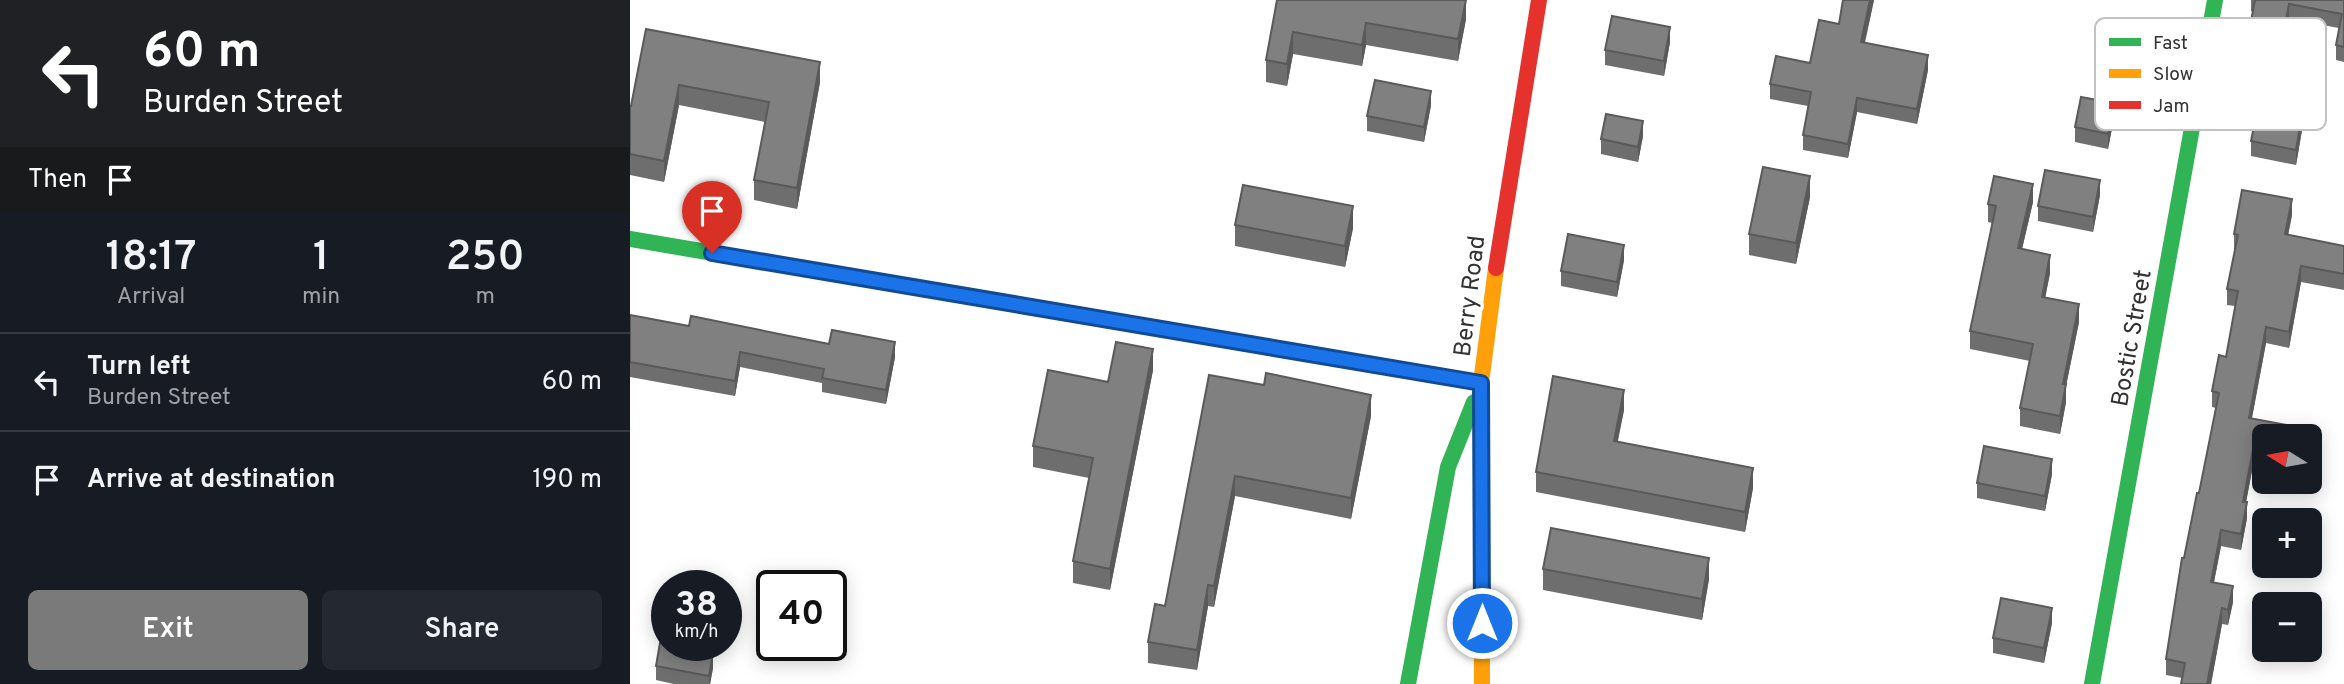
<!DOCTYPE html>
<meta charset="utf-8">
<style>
body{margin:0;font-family:Overpass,sans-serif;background:#242831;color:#f1f3f6;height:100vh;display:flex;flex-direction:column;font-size:26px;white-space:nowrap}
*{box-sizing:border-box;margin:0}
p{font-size:23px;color:#9ea1a6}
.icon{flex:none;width:38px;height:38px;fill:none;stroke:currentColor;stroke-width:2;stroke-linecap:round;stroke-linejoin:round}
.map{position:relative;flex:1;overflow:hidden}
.details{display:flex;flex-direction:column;background:#171b24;width:630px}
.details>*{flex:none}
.banner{background:#202124;color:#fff;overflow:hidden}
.needle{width:46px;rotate:281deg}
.buttons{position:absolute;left:1622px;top:424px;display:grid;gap:14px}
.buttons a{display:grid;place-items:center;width:70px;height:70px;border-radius:10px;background:#171b24;box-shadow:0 4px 18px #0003;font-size:35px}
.speed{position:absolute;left:21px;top:570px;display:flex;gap:14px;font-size:35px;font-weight:700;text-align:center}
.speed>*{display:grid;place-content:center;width:91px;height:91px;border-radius:50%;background:#171b24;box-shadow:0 4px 18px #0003;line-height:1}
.speed small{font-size:18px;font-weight:400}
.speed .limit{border:4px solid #111;border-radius:10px;background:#fff;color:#111}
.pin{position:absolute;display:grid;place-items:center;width:60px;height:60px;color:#fff;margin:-72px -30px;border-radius:50% 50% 50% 0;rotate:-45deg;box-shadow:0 0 7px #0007}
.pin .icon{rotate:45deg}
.me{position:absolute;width:77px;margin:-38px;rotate:0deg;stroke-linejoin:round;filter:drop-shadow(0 0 5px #0008)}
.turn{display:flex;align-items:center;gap:24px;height:147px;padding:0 28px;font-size:32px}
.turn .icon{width:91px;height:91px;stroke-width:2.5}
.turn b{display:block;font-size:49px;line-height:60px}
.then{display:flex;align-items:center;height:66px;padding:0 28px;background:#0003;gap:14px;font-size:26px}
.eta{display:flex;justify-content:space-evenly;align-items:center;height:119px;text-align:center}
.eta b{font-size:42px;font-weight:600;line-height:49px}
.cta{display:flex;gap:14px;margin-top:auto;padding:14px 28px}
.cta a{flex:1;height:80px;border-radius:10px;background:#7a7a7a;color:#fff;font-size:28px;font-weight:600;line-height:80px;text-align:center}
.cta a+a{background:#242831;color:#f1f3f6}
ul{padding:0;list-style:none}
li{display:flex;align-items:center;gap:21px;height:98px;padding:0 28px;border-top:2px solid #363941}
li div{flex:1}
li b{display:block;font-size:26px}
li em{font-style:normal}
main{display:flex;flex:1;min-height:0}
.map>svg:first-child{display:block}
</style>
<main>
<section class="details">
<div class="banner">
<div class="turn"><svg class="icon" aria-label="left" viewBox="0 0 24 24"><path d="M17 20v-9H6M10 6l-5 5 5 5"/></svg><div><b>60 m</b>Burden Street</div></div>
<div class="then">Then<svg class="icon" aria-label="arrive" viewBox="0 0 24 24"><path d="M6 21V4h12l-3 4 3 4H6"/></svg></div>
</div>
<div class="eta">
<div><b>18:17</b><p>Arrival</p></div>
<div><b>1</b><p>min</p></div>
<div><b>250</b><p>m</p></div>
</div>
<ul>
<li><svg class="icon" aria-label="left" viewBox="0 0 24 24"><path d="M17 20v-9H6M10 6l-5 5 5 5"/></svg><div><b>Turn left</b><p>Burden Street</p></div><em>60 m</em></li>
<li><svg class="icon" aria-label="arrive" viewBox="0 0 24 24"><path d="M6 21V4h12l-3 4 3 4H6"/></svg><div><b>Arrive at destination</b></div><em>190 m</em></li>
</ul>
<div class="cta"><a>Exit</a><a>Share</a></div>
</section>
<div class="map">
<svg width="1714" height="684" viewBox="0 0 1714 684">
<rect width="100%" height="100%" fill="#fff"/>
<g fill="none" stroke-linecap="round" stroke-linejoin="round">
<!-- fast -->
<g stroke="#30b455" stroke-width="16">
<path d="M0 239 674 353"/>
<path d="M778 684 818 467 844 402"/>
<path d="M1462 684 1585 0"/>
</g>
<!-- slow -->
<g stroke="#ff9f0a" stroke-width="16">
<path d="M674 353 851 383"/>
<path d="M852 684 851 383 866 268"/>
</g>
<!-- jam -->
<path stroke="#e5322d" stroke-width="16" d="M866 268 909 0"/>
</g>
<!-- wall -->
<g fill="#6e6e6e">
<path d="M647 0H836V19L828 61 736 45 732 66 663 54 657 86 636 82V60Z"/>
<path d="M1213 0H1244L1235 43 1298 70 1287 124 1227 112 1218 158 1173 150V135L1178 106 1140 99V84L1180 63 1209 24Z"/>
<path d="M1621 0H1714V62L1706 60V45L1709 28 1659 19 1642 105 1609 99V84L1623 12 1621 11Z"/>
<path d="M16 29 190 82 167 209 124 200V180L135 122 49 105 34 182 0 175V106H1Z"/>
<path d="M1040 42 1034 76 975 65V50Z"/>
<path d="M801 105 794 142 737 131V116Z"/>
<path d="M1484 118 1478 149 1445 142V127Z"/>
<path d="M1672 130 1666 165 1621 156V141Z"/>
<path d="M1013 136 1008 162 971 154V139Z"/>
<path d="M1470 195 1463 232 1408 221V206Z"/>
<path d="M1180 197 1166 264 1119 255V234Z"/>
<path d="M1403 202 1392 249 1420 273 1415 297 1449 322 1436 386V402L1430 434 1390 426V408L1400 361 1340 349V331L1362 223 1358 222V204Z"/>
<path d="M1662 215 1658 235 1714 246V290L1671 282 1659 348 1636 343 1622 418 1662 436H1634V462L1624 460 1616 502 1617 518 1611 550 1591 546 1584 582 1603 602 1598 625 1592 624 1581 684H1551L1552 678 1536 675V659L1554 558 1569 493 1586 408 1582 407V391L1596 357 1605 306 1597 305V289L1605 250H1604V234Z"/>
<path d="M605 225 723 228 715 267 605 246Z"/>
<path d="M994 260 987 297 931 286V271Z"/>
<path d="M0 315 59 326 265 357 256 404 192 392V383L110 367 105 396 0 377Z"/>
<path d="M523 370 480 590 443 583V561L459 478 403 467V446L478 382Z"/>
<path d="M634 385 741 416 721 519 605 496 584 607 578 606 567 670 518 663V642Z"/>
<path d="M994 410 987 442 1123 488 1115 532 906 492V472Z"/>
<path d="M1422 474 1415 511 1347 498V483Z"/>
<path d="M913 569 1079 579 1072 620 913 590Z"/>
<path d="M1422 623 1414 663 1363 653V638Z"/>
<path d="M26 666 83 668 80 684H44L26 680Z"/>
</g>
<!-- shaded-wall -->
<g fill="#5a5a5a">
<path d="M836 0V19L828 61V39Z"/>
<path d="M1240 0H1244L1231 57V42Z"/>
<path d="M1659 4V19L1642 105V90Z"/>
<path d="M736 23V45L732 66V45Z"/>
<path d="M1040 27V42L1034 76V61Z"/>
<path d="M663 32V54L657 86V64Z"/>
<path d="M1298 55V70L1287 124V109Z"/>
<path d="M190 62V82L167 209V188Z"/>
<path d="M49 85V105L34 182V161Z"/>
<path d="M801 91V105L794 142V127Z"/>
<path d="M1227 98V112L1218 158V144Z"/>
<path d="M1484 103V118L1478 149V134Z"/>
<path d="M1672 115V130L1666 165V150Z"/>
<path d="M1013 121V136L1008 162V147Z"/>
<path d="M1180 176V197L1166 264V243Z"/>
<path d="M1470 180V195L1463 232V217Z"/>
<path d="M1403 184V202L1388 266V248Z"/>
<path d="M1662 199V215L1655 250V234Z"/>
<path d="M723 206V228L715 267V246Z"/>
<path d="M994 245V260L987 297V282Z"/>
<path d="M1420 255V273L1412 315V297Z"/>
<path d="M1671 266V282L1659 348V332Z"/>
<path d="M1449 304V322L1436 386V402L1430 434V416L1433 384Z"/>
<path d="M1636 327V343L1619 433V418Z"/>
<path d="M265 342V357L256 404V390Z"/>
<path d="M523 349V370L480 590V569Z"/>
<path d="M110 352V367L105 396V381Z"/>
<path d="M994 390V410L984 461V441Z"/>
<path d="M741 395V416L721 519V498Z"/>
<path d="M1624 444V460L1613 518V502Z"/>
<path d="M1422 459V474L1415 511V496Z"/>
<path d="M1123 468V488L1115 532V512Z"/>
<path d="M605 476V496L584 607V586Z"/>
<path d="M1617 502V518L1611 550V534Z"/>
<path d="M1591 530V546L1581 597V582Z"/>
<path d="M1079 558V579L1072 620V599Z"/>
<path d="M578 585V606L567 670V650Z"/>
<path d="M1603 586V602L1598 625V610Z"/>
<path d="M1422 608V623L1414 663V648Z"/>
<path d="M1592 608V624L1581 684H1577Z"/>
<path d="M83 653V668L80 684H79V676Z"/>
</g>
<!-- building -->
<g fill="#808080" stroke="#5a5a5a" stroke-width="2">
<path d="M647 0H836L828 39 736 23 732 45 663 32 657 64 636 60Z"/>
<path d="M1213 0H1240L1231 42 1298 55 1287 109 1227 98 1218 144 1173 135 1181 92 1140 84 1146 56 1180 63 1189 20 1209 24Z"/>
<path d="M1625 0H1714V47L1706 45 1712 14 1659 4 1642 90 1609 84Z"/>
<path d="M982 16 1040 27 1034 61 975 50Z"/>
<path d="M16 29 190 62 167 188 124 180 139 102 49 85 34 161 0 154V106H1Z"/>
<path d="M745 80 801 91 794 127 737 116Z"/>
<path d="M1451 97 1484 103 1478 134 1445 127Z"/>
<path d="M1628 106 1672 115 1666 150 1621 141Z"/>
<path d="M976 114 1013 121 1008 147 971 139Z"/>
<path d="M1133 167 1180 176 1166 243 1119 234Z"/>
<path d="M1415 170 1470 180 1463 217 1408 206Z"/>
<path d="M1364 176 1403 184 1388 248 1420 255 1412 297 1449 304 1433 384H1436L1430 416 1390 408 1403 344 1340 331 1366 206 1358 204Z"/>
<path d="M613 185 723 206 715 246 605 225Z"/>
<path d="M1612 190 1662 199 1655 234 1714 246V274L1671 266 1659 332 1636 327 1619 418 1662 426 1660 436H1634V446L1624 444 1613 502H1617L1611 534 1591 530 1581 582 1603 586 1598 610 1592 608 1577 684H1551L1555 663 1536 659 1552 558H1554L1567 493H1569L1589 393 1582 391 1589 355 1596 357 1608 291 1597 289 1608 235 1604 234Z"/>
<path d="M938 234 994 245 987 282 931 271Z"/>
<path d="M0 315 59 326 61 316 199 344 202 330 265 342 256 390 192 378 194 369 110 352 105 381 0 362Z"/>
<path d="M486 342 523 349 480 569 443 561 463 458 403 446 418 370 478 382Z"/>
<path d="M636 373 741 395 721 498 605 476 584 586 578 585 567 650 518 642 525 604 535 606 579 375 634 385Z"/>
<path d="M923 376 994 390 984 441 1123 468 1115 512 906 472Z"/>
<path d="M1354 446 1422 459 1415 496 1347 483Z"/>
<path d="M921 528 1079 558 1072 599 913 569Z"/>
<path d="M1371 598 1422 608 1414 648 1363 638Z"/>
<path d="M30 643 37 644V646H44L83 653 79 676 26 666Z"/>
</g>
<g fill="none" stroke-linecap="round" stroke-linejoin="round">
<defs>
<path id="route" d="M82 253 851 383 852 623"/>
</defs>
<!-- route casing -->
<use href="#route" stroke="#114b97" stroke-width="18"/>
<!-- route -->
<use href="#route" stroke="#1a73e8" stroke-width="12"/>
</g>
<g text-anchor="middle" stroke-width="7" stroke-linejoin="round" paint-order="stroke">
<!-- street labels -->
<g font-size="24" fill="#323232" stroke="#fff">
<text transform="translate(839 296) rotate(-83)" y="8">Berry Road</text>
<text transform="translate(1501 338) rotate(-80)" y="8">Bostic Street</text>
</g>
</g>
<!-- legend -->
<rect x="1465" y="18" width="231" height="112" rx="10" fill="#fff" stroke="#c2c2c2" stroke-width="2"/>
<rect x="1479" y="38" width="32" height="8" fill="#30b455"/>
<rect x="1479" y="69" width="32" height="9" fill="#ff9f0a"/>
<rect x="1479" y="101" width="32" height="8" fill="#e5322d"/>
<g font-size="19" fill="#323232">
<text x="1523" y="49">Fast</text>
<text x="1523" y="80">Slow</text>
<text x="1523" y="112">Jam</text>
</g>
</svg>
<div class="buttons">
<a><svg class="needle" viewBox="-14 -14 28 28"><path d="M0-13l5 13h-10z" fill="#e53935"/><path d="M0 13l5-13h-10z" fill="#9ea1a6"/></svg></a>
<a>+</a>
<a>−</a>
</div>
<div class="speed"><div>38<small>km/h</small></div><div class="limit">40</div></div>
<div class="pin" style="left:82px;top:253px;background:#d93025"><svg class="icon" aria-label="arrive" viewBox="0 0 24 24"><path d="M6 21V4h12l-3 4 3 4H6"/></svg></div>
<svg class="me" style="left:852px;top:623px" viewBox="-20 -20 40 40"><circle r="17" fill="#1a73e8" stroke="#fff" stroke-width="3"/><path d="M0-11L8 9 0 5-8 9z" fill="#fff"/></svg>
</div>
</main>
